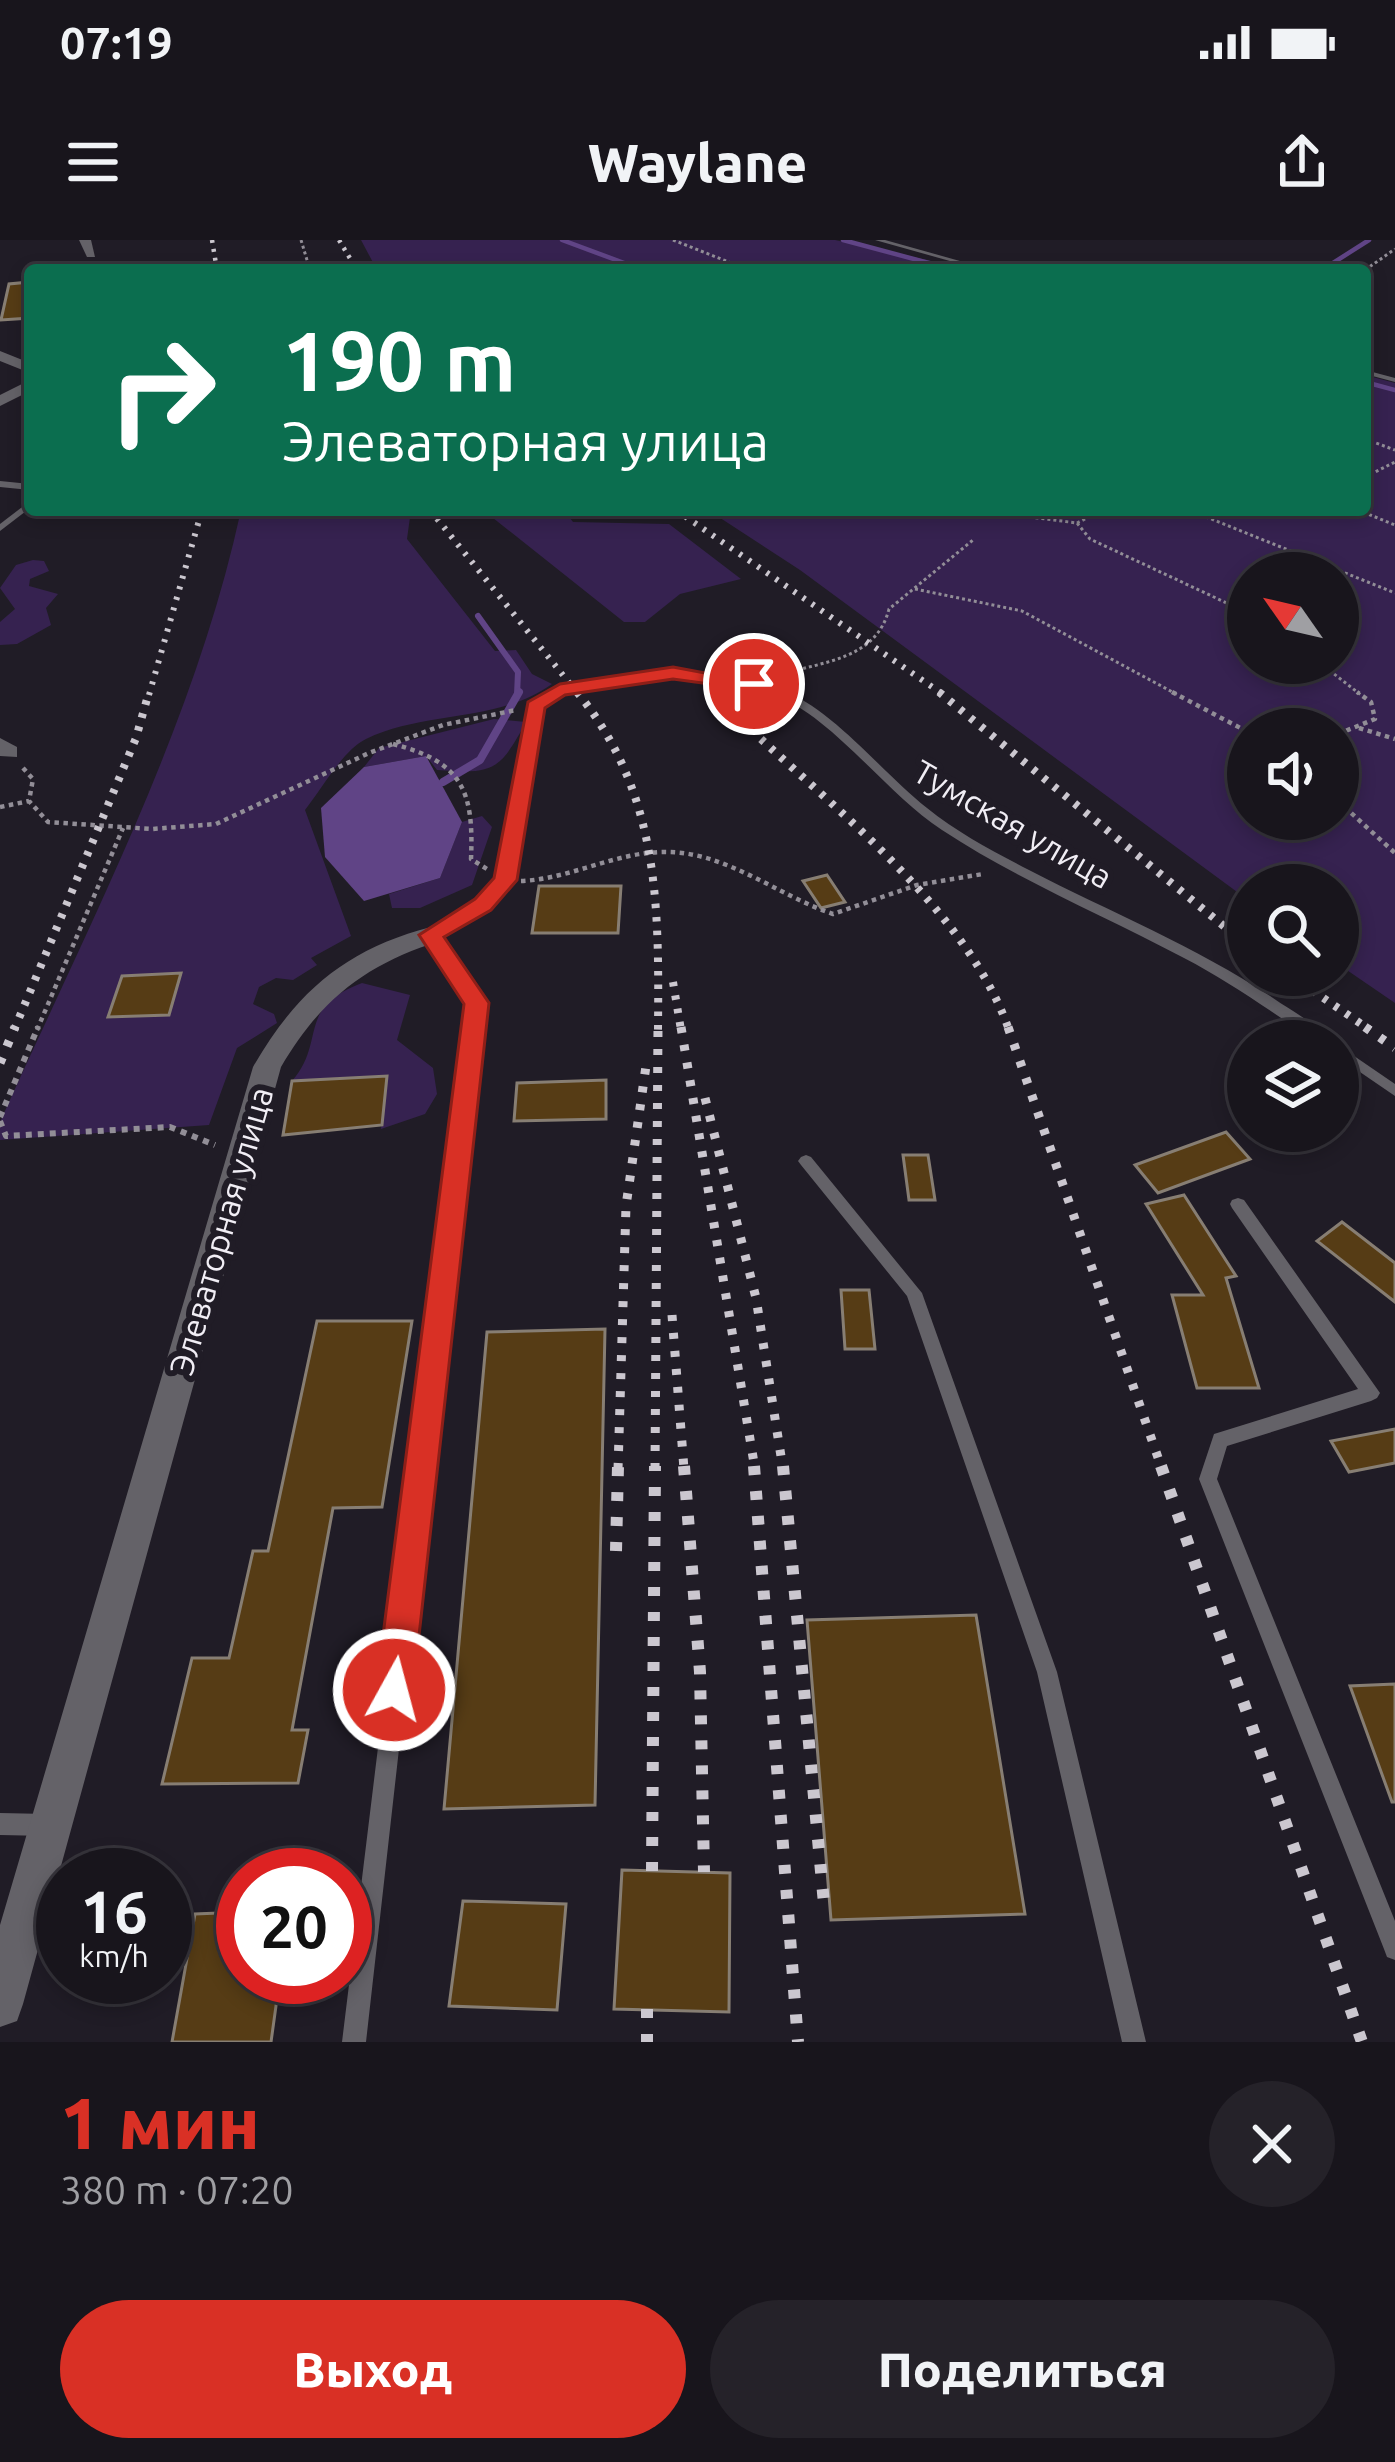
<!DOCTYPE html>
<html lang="ru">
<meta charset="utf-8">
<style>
body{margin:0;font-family:Ubuntu,sans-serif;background:#252229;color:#f1f3f6;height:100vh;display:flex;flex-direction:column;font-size:45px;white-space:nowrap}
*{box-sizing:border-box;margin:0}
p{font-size:39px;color:#9f9fa3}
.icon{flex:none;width:66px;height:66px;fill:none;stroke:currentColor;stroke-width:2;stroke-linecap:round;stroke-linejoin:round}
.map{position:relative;height:1802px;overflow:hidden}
.sheet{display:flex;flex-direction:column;background:#18151c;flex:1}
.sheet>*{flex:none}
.guide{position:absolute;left:24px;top:24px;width:1347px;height:252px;border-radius:12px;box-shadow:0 6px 18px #0003,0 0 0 3px #36343b;background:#0b6e4f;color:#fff;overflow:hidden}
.needle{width:78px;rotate:304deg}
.buttons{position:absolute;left:1227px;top:312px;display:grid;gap:24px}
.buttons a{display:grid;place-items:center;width:132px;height:132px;border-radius:50%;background:#18151c;box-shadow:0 6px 18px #0003,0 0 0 3px #36343b;font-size:60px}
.speed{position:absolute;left:36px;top:1608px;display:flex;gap:24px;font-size:60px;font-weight:700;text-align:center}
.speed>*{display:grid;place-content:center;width:156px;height:156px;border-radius:50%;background:#18151c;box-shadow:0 6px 18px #0003,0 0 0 3px #36343b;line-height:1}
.speed small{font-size:30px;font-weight:400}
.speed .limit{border:18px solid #d22;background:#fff;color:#111}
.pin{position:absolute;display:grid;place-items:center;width:102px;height:102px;color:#fff;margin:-51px;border:6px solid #fff;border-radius:50%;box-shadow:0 3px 12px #0007}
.me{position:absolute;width:132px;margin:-66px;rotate:7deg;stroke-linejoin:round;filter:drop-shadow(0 0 9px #0008)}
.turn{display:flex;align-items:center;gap:42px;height:252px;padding:0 60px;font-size:54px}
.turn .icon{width:156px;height:156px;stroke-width:2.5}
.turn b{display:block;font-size:84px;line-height:102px}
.round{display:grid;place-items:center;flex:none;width:126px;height:126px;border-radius:63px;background:#252229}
.overview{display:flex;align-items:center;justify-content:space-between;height:204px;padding:0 60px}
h1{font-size:72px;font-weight:800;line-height:90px;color:#d93025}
.cta{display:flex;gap:24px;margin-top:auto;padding:24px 60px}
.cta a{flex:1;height:138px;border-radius:72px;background:#d93025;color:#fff;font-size:48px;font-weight:800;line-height:138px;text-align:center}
.cta a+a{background:#252229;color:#f1f3f6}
.status{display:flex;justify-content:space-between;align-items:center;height:84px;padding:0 60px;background:#18151c;direction:ltr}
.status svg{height:33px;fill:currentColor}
header{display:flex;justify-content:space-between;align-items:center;height:156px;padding:0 60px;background:#18151c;font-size:54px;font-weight:800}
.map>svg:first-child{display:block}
</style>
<div class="status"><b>07:19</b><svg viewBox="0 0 49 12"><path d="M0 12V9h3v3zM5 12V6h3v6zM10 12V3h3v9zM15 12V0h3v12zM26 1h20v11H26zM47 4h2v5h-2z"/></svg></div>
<header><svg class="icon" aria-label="menu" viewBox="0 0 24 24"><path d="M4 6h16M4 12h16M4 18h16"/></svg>Waylane<svg class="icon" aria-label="share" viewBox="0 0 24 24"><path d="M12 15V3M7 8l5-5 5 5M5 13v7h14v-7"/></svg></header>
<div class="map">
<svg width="1395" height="1802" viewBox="0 0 1395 1802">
<rect width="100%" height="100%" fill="#201c26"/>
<!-- green -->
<g fill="#362250" fill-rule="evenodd">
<path d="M361 0H835L964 28 377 30Z"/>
<path d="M1365 135 1395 143V763L1338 724V645H1248V660L800 330 708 270H1365ZM1248 333H1338V423H1248ZM1248 489H1338V579H1248Z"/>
<path d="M241 270H411L407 299 495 411 516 410 532 434 552 444C498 483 427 470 366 499 343 510 321 550 305 570L351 696 311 718 317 725 293 740 276 738 259 747 253 764 274 774 277 783 237 808 209 885 0 900V882C89 684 195 483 241 270Z"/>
<path d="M483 270H564L573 282 669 284 741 339 680 354 645 382H624Z"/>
<path d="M33 320 44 321 49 331 30 339 29 346 58 354 46 368 51 385 17 404 0 405V382L15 369 0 348 16 325Z"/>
<path d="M494 479 526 482C499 532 493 534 437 530L426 516 364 527 379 508Z"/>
<path d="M482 576 492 587 472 645 420 668H392L389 654 440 638 462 582Z"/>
<path d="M362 743 410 755 397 800 433 828 437 854 425 874 381 889 386 836 292 841C327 801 295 768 362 743Z"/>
</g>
<!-- water -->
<path fill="#604486" d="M426 516 462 582 440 638 364 661 325 617 321 568 364 527Z"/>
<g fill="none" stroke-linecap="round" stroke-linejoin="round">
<!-- stream-far2 -->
<g stroke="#604486" stroke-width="4.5">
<path d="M562 0 643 30"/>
<path d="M843 0 955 30"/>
<path d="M1322 30 1369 0"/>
<path d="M1365 142 1395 150"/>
</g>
<!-- stream-far1 -->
<path stroke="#604486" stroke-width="6" d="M478 376 518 432 517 455"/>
<!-- stream -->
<path stroke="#604486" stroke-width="8" d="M443 542 480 520 519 452"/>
</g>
<!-- building -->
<g fill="#563c15" stroke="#877e73" stroke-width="3">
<path d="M30 42V78L1 80 9 44Z"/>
<path d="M827 635 845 662 821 668 803 641Z"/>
<path d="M539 646H621L618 693H532Z"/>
<path d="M181 733 169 775 108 777 122 736Z"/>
<path d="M387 836 382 885 283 895 292 841Z"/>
<path d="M606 840V879L514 881 517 843Z"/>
<path d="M1226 892 1250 919 1158 953 1135 925Z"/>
<path d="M903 915H928L935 960H909Z"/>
<path d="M1184 955 1236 1036 1226 1038 1259 1148H1197L1172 1055H1203L1146 964Z"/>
<path d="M1342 982 1395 1023V1062L1317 1001Z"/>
<path d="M841 1050H869L875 1109H845Z"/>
<path d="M317 1081H412L382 1267 333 1268 292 1490H308L298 1543 162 1544 192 1418H229L253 1311H268Z"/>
<path d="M605 1089 595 1565 444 1569 487 1092Z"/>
<path d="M1395 1189V1223L1349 1232 1331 1201Z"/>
<path d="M976 1375 1025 1674 831 1680 807 1380Z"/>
<path d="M1395 1444V1562H1392L1350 1446Z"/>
<path d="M622 1630 730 1633 729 1772 614 1769Z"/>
<path d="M463 1661 566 1664 557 1770 449 1766Z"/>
<path d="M243 1672V1737H280L271 1802H172L195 1674Z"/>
</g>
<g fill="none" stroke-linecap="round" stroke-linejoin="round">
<!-- path-far2 -->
<g stroke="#928e97" stroke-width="3" stroke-dasharray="3 3" stroke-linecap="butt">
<path d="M301 0 310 30"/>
<path d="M673 0 749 30"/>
<path d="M1365 30 1395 9"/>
<path d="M1365 199 1395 210"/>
<path d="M1365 237 1395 222"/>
<path d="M976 270 1077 283 1090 299 1248 373"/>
<path d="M1189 270 1395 353"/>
<path d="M1358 270 1395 285"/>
<path d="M1077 283 1103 270"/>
<path d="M915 349 1022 371 1178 455"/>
<path d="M1320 423 1361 455"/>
<path d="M780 435C823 421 876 420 889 369L973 300"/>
</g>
<!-- path-far1 -->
<g stroke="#928e97" stroke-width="4.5" stroke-dasharray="4.5 4.5" stroke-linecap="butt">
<path d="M1172 452 1248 492"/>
<path d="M1359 488 1395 499"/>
<path d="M1338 494 1375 479 1371 462 1357 452"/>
<path d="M393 504C462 522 474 550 471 619L487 629"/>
<path d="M23 528 33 539 29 561 48 582 152 589 216 584 369 513 443 485 516 470"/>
<path d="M1338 561 1395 613"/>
<path d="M0 567 29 561"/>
<path d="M521 641C571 639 617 611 667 612 726 612 779 656 833 674L917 645 983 634"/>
<path d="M37 790 123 588"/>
</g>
<!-- path -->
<g stroke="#928e97" stroke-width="6" stroke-dasharray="6 6" stroke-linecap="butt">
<path d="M0 877 38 787"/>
<path d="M0 881 6 896 170 887 215 905"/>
</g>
<!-- lane -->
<g fill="#646268" fill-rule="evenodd">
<path d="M875 0H885L992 30H982Z"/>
<path d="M1365 130 1395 138V142L1365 134Z"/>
<path d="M0 241 30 244V250L0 247Z"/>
<path d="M30 261V268L0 291V284Z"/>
<path d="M650 433C692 433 738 433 778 448 834 469 880 531 927 568 958 593 994 612 1029 630 1110 672 1197 707 1273 758 1292 771 1316 784 1332 801H1315C1272 772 1230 742 1184 718 1103 675 1018 640 942 590 884 552 834 477 771 453 712 430 594 433 540 467L511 640 487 667 438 696 483 763 366 1802H342L469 763 425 695 479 661 499 639 531 464C568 440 608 436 650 433Z"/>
<path d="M1338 805 1395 844V856L1338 817Z"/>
<path d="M806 915 811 917 922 1053 1057 1432 1146 1802H1122L1037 1432 907 1056 801 925 798 921 801 917Z"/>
<path d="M1238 958 1244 960 1380 1153 1377 1158 1371 1161 1227 1206 1217 1239 1395 1681V1720L1387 1717 1384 1709 1199 1239 1214 1194 1358 1149 1232 968 1230 964 1232 960Z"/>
<path d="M0 1573 47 1574 55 1577 58 1585 55 1593 47 1596 0 1595Z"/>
</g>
<!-- street -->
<g fill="#646268" fill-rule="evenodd">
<path d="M79 0H91L95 17H87Z"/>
<path d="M0 111 30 123V133L0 121Z"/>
<path d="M30 140V151L0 166V155Z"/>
<path d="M0 498 17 507V517L0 516Z"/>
<path d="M431 687 444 695 440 701C366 724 320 760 281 827L23 1764 17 1781 0 1787V1685L253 827C296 752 346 709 431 687Z"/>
</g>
<!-- rail-far4 -->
<g stroke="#cbc7cf" stroke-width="4.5" stroke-dasharray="3 6" stroke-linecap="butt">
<path d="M212 0 217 30"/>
<path d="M339 0 357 30"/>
</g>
<!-- rail-far3 -->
<g stroke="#cbc7cf" stroke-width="6" stroke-dasharray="3 8" stroke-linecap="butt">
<path d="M430 270 579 455"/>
<path d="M676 270 944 455"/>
<path d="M149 455 202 270"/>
</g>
<!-- rail-far2 -->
<g stroke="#cbc7cf" stroke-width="8" stroke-dasharray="4.5 9" stroke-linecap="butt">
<path d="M577 452C660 554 659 665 658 790"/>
<path d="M939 452 1248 706"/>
<path d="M761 499C847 579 970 677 1009 790"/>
<path d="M1290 735 1370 790"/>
<path d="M673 742 681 790"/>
<path d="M14 790 136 498 149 452"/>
</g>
<!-- rail-far1 -->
<g stroke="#cbc7cf" stroke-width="9" stroke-dasharray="6 12" stroke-linecap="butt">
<path d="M681 787 755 1229"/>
<path d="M1008 787 1162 1229"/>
<path d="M1365 787 1395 808"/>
<path d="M0 823 15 787"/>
<path d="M705 858 756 1058 783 1229"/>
<path d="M672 1075 684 1229"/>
<path d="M618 1229 626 966 646 826"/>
<path d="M655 1229 658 787"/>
</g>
<!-- rail -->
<g stroke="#cbc7cf" stroke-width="12" stroke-dasharray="9 16" stroke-linecap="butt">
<path d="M684 1226 700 1432 704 1632"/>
<path d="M754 1226 798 1802"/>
<path d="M783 1226 825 1674"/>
<path d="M1161 1226 1362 1802"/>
<path d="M616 1311 618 1226"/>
<path d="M652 1631 655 1226"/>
<path d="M647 1769V1802"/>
</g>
</g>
<!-- route -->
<path fill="#d93025" stroke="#8d1f18" stroke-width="3" d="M673 427 764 444 754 450 673 439 565 455 545 468 517 640 491 670 444 697 489 763 413 1450 408 1463 394 1469 381 1463 376 1450 464 764 419 695 475 659 494 638 528 462 560 444Z"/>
<g text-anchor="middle" stroke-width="12" stroke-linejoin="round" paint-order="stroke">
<!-- street labels -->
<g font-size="33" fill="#f1eef5" stroke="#201c26">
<text transform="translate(1013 584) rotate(30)" y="12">Тумская улица</text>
<text transform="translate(221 991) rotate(-74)" y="12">Элеваторная улица</text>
</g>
</g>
</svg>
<div class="buttons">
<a><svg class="needle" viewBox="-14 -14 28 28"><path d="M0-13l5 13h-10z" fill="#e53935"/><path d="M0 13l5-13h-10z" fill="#9f9fa3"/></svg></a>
<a><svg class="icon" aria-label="sound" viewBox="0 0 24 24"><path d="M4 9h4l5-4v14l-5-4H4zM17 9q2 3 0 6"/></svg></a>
<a><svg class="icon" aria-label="search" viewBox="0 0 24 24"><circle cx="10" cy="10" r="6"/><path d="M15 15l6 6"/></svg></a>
<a><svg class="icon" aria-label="layers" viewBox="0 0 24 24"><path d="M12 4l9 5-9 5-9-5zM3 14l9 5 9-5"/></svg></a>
</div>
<div class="speed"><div>16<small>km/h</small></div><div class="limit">20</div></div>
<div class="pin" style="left:754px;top:444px;background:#d93025"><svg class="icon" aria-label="arrive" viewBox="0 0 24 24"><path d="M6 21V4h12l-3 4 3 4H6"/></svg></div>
<svg class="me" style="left:394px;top:1450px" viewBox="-20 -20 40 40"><circle r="17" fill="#d93025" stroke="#fff" stroke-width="3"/><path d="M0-11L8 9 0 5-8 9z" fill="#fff"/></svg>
<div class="guide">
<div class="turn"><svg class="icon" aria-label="right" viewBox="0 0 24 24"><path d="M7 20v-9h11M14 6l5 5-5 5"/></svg><div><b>190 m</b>Элеваторная улица</div></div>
</div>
</div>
<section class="sheet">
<div class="overview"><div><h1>1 мин</h1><p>380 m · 07:20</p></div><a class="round"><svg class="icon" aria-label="close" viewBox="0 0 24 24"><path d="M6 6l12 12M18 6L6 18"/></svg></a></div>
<div class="cta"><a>Выход</a><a>Поделиться</a></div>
</section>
